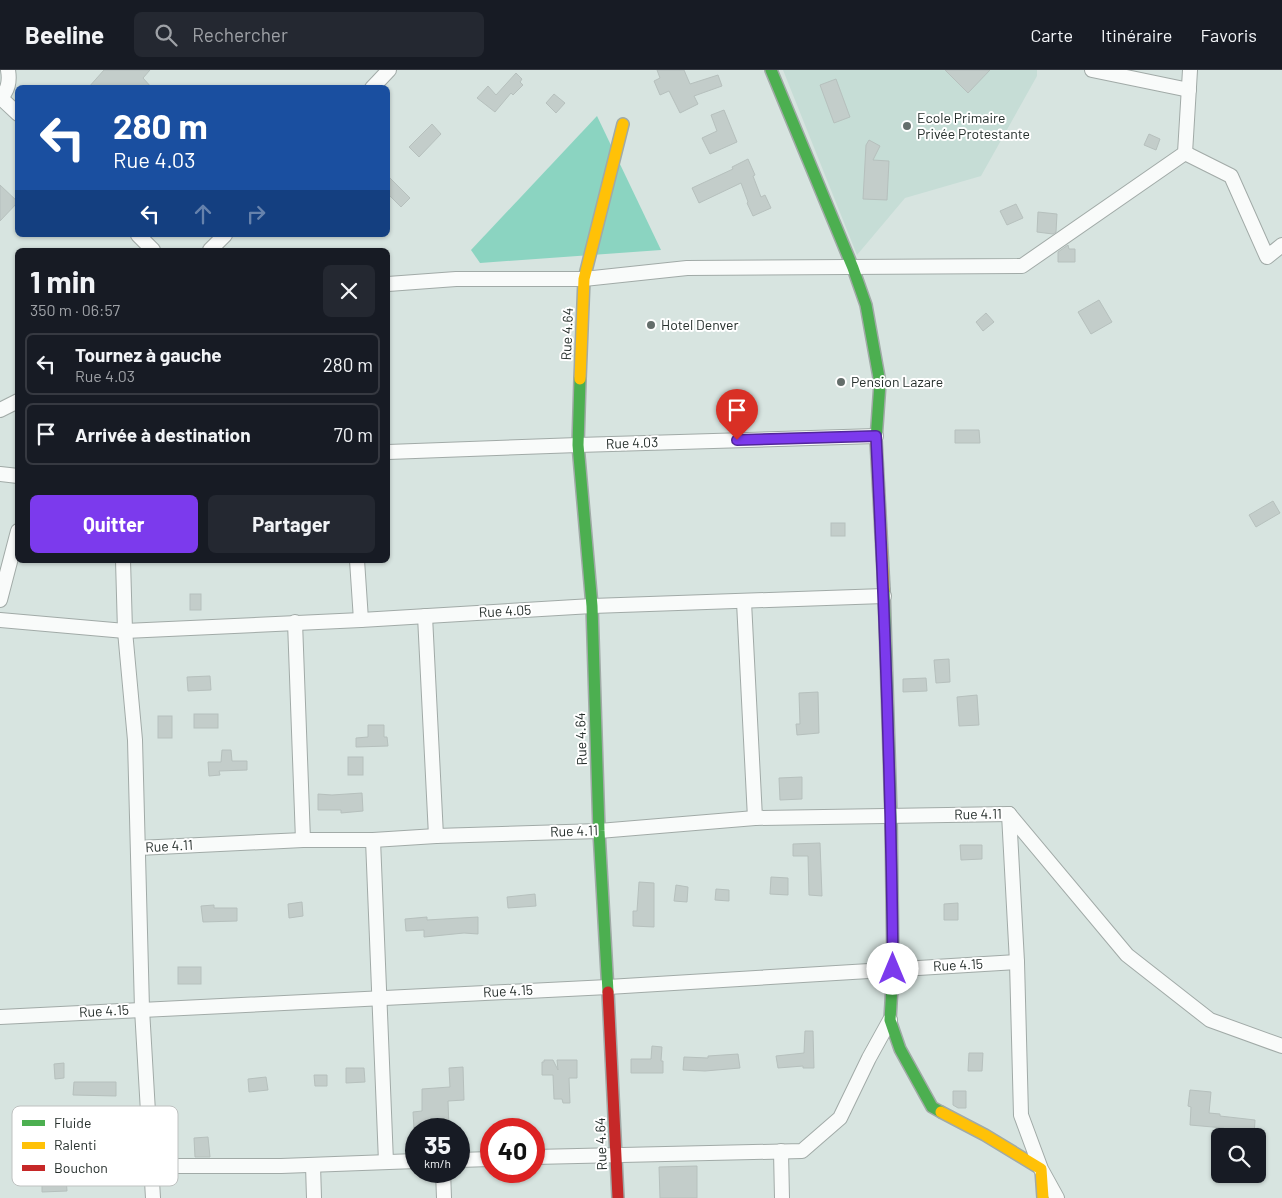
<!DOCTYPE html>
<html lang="fr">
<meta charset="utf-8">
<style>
body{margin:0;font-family:Barlow,sans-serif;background:#242831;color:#f1f3f6;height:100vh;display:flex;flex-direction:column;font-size:19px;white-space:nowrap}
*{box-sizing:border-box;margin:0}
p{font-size:16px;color:#9ea1a6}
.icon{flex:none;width:28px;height:28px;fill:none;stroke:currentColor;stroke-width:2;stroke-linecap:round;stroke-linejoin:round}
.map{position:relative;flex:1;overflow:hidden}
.sheet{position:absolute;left:15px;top:178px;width:375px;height:315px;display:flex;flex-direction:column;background:#171b24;border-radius:8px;box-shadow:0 1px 4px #0004}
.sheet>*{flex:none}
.guide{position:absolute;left:15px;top:15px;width:375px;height:152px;border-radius:8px;box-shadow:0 1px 4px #0004;background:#1a4fa0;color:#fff;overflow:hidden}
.controls{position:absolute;left:1211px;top:1058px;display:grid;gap:10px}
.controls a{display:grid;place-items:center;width:55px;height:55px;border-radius:8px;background:#171b24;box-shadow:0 1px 4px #0004;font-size:25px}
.speed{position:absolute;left:405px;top:1048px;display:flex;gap:10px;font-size:25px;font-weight:700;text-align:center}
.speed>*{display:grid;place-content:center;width:65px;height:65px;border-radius:50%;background:#171b24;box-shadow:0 1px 4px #0004;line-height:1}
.speed small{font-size:12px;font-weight:400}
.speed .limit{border:8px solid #d22;background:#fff;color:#111}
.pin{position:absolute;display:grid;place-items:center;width:42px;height:42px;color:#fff;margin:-51px -21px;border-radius:50% 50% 50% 0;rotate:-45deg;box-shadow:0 0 5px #0007}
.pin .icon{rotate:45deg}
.me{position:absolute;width:55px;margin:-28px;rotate:0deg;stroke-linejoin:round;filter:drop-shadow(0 0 4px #0008)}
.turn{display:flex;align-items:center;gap:18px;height:105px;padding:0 15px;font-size:22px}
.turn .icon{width:65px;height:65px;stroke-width:2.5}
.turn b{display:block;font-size:35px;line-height:42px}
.lanes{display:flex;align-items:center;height:48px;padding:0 15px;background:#0003;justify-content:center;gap:25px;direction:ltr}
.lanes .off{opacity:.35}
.round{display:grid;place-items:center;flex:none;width:52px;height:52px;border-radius:8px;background:#242831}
.summary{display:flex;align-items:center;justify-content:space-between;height:85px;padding:0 15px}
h1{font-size:30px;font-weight:700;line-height:38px}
.cta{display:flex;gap:10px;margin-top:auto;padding:10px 15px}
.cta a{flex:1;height:58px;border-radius:8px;background:#7c3aed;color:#fff;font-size:20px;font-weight:700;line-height:58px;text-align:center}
.cta a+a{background:#242831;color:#f1f3f6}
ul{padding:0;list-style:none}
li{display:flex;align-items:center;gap:15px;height:62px;margin:0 10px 8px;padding:0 5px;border:2px solid #363941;border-radius:8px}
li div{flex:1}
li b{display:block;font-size:19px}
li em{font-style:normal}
header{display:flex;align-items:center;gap:30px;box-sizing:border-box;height:70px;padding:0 25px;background:#171b24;border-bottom:1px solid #363941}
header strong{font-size:24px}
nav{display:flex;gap:28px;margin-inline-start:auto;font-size:18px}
.search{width:350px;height:45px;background:#242831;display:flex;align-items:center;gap:12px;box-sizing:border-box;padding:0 18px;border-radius:8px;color:#9ea1a6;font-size:19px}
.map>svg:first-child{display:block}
</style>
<header>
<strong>Beeline</strong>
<div class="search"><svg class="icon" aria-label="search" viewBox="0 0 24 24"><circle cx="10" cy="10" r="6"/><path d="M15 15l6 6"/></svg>Rechercher</div>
<nav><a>Carte</a><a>Itinéraire</a><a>Favoris</a></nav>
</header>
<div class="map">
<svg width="1282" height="1128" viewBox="0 0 1282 1128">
<rect width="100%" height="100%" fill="#d7e4e0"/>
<!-- built -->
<path fill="#c6ddd6" d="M783 0H1037V6L981 106 905 128 857 185Z"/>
<!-- forest -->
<path fill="#8bd4c1" d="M597 46 661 180 480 193 471 180Z"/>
<!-- building -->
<g fill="#c3cdca" stroke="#b6c0bd">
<path d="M104 0H150L143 8 152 18H88Z"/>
<path d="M657 0H684L690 14 718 5 722 16 694 26 698 34 680 43 669 21 660 25 654 11 660 8Z"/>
<path d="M945 0H990L968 23Z"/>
<path d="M516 3 522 9 520 12 523 15 513 25 511 23 495 42 477 28 488 16 496 25Z"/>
<path d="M836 9 850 47 834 53 820 15Z"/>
<path d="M554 24 565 33 556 43 546 33Z"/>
<path d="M724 40 737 72 710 84 702 68 717 61 711 45Z"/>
<path d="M432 54 441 64 419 87 409 77Z"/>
<path d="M1149 64 1160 69 1156 80 1144 75Z"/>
<path d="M869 70 880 76 873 90 889 91 887 130 863 129 866 75Z"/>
<path d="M748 89 755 105 753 106 761 127 765 125 771 138 753 146 747 133 748 132 741 113 699 133 692 118 733 99 732 97Z"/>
<path d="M388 106 410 128 401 137 388 124Z"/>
<path d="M0 115 18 132 0 151Z"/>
<path d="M1016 134 1023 148 1007 155 1000 141Z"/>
<path d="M1038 142 1057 144 1056 162 1053 164 1037 162Z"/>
<path d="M1068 175 1069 179H1075V192H1058V182Z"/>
<path d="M1099 230 1112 252 1091 264 1078 242Z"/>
<path d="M986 243 994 252 983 261 976 252Z"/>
<path d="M955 360H979L980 373H955Z"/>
<path d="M1273 431 1280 443 1256 457 1249 445Z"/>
<rect x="831" y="453" width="14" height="13"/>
<rect x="190" y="524" width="11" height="16"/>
<path d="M949 589 950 612 936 613 934 590Z"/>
<path d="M210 606 211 620 188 621 187 607Z"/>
<path d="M926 608 927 621 903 622V609Z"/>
<path d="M818 622 819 663 797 665 796 654H800L799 623Z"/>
<path d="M977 625 979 655 959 656 957 627Z"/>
<rect x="194" y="644" width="24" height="14"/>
<rect x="158" y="646" width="14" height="22"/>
<path d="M368 655H384V667H387L388 676 356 677V668L368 667Z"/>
<path d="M222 680H231L232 691H247V700L219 701 220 705 209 706 208 692H221Z"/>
<rect x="348" y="687" width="15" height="18"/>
<path d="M802 707V729L780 730 779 708Z"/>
<path d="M362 723 363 741 341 743V740H318V724L332 725Z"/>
<path d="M820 773 822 826 809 825 808 786H793V774Z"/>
<path d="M960 775H982V789L961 790Z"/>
<path d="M771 807 788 808V825L770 824Z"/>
<path d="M639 812 654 813V857L633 856V841H637Z"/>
<path d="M676 815 688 817 687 832 674 831Z"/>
<path d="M716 819 729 820V831L715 830Z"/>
<path d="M535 824 536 836 508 838 507 827Z"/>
<path d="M302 832 303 846 289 848 288 834Z"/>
<path d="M958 833V850H944V834Z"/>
<path d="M214 835V838H237V851L203 852 201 836Z"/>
<path d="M427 847V850L478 847V864L464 863 424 867V860L406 861 405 849Z"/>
<rect x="178" y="897" width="23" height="17"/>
<path d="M805 961H813L814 998H803V996L778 998 776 986 804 983Z"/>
<path d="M652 976 662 977 661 991H663V1003H631V989H651Z"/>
<path d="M969 983H983L982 1001H968Z"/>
<path d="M738 984 740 998 705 1001 683 1000 684 987 708 988V986Z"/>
<path d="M544 990H553L558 1000 557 990H577V1008H569L570 1033H563L562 1029H554L553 1005H542V992H544Z"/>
<path d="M64 993V1008L55 1009 54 994Z"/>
<path d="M463 997 464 1030 448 1031 449 1059H414L413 1042 422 1041V1019L450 1017 449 998Z"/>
<path d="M346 998H364L365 1012 346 1013Z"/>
<path d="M314 1005H327V1016H315Z"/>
<path d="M266 1007 268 1020 249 1022 248 1009Z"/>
<path d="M74 1012H116V1026L73 1025Z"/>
<path d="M1190 1020 1211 1022 1209 1043 1220 1044V1046L1255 1050 1254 1066 1223 1063 1224 1058 1190 1055 1191 1037 1188 1036Z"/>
<path d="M953 1021H966V1038H958L953 1035Z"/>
<path d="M208 1067 210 1087H195L194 1068Z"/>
<path d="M697 1096V1128H660L659 1097Z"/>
<path d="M66 1108 67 1121 42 1122V1110Z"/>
</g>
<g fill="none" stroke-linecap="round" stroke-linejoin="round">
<defs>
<g id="street">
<path d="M1092 0 1189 20"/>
<path d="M372 18 389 0"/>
<path d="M1 28 18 44"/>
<path d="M0 29C8 20 10 12 8 0"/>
<path d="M1185 83 1231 106 1267 187 1282 175"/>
<path d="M138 165 153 180"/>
<path d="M210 180 225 165"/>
<path d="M388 214 456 209H584L687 198 1022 196 1185 83 1190 0"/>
<path d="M0 340 18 331"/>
<path d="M388 382 578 375 876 366"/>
<path d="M0 404 18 406"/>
<path d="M123 490 125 561 135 670 142 939 153 1128"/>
<path d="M357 490 361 550"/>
<path d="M0 530 18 461"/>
<path d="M744 532 755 748"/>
<path d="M425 546 436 766"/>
<path d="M0 550 125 561 361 550 592 536 884 526"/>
<path d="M295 552 303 770"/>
<path d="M1009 744 1017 892 1021 1045 1041 1099 1057 1128"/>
<path d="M1009 744 1127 885 1210 950 1282 976"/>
<path d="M373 770 386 1092"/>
<path d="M138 778 303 770H373L436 766 599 761 755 748 1009 744"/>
<path d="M0 947 608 917 1017 892"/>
<path d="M781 1081 782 1128"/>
<path d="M534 1087 802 1081 840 1048 869 988 890 950"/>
<path d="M459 1090 491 1089"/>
<path d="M313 1095 314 1128"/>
<path d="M151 1096H281L416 1091"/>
<path d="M443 1101 444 1128"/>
</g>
<g id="fast">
<path d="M771 0 853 198 866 235 880 313 876 370"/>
<path d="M580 309 578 375 592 536 599 761 608 922"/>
<path d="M884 520 891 746 893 899 890 950 900 979 932 1037 941 1042"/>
</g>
<g id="slow">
<path d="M580 309 584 209 623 54"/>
<path d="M876 370 884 520"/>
<path d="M941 1042 985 1065 1041 1099 1043 1128"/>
</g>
<path id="jam" d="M608 922 618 1128"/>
</defs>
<!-- street casing -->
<use href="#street" stroke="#a1aaa7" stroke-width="16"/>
<!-- fast casing -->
<use href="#fast" stroke="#a1aaa7" stroke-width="14"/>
<!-- slow casing -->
<use href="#slow" stroke="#a1aaa7" stroke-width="14"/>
<!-- jam casing -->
<use href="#jam" stroke="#a1aaa7" stroke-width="14"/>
<!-- street -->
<use href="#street" stroke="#f9fbfa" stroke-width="14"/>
<!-- fast -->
<use href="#fast" stroke="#4caf50" stroke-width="11"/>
<!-- slow -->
<use href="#slow" stroke="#ffc107" stroke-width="11"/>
<!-- jam -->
<use href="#jam" stroke="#c62828" stroke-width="11"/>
</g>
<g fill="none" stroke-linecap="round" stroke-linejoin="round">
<defs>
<path id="route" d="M737 370 876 366C885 544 891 721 893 899"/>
</defs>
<!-- route casing -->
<use href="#route" stroke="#51269a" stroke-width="12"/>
<!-- route -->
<use href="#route" stroke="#7c3aed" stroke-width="9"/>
</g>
<!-- markers -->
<g fill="#646e6b" stroke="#fff" stroke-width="2">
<circle cx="907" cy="56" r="5"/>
<circle cx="651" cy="255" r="5"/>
<circle cx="841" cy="312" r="5"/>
</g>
<g text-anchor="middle" stroke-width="4" stroke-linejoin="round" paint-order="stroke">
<!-- poi labels -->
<g font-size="14" fill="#262f2c" stroke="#fff" text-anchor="start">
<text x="917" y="53">Ecole Primaire<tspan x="917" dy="16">Privée Protestante</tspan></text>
<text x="661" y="260">Hotel Denver</text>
<text x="851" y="317">Pension Lazare</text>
</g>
<!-- street labels -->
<g font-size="14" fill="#262f2c" stroke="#fff">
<text transform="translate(567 264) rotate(-88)" y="5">Rue 4.64</text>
<text transform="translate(632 373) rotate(-2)" y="5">Rue 4.03</text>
<text transform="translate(505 541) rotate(-3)" y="5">Rue 4.05</text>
<text transform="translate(581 669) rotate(-92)" y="5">Rue 4.64</text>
<text transform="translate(978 744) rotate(-1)" y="5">Rue 4.11</text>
<text transform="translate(574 761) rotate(-2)" y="5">Rue 4.11</text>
<text transform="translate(169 776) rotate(-3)" y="5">Rue 4.11</text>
<text transform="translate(958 895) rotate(-3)" y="5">Rue 4.15</text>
<text transform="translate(508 921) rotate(-3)" y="5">Rue 4.15</text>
<text transform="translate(104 941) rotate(-3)" y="5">Rue 4.15</text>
<text transform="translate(601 1074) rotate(-92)" y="5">Rue 4.64</text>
</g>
</g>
<!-- legend -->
<rect x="12" y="1036" width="166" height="80" rx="8" fill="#fff" stroke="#bec1c0" stroke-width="1"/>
<rect x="22" y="1050" width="23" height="6" fill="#4caf50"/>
<rect x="22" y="1072" width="23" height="7" fill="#ffc107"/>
<rect x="22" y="1095" width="23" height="6" fill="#c62828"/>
<g font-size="14" fill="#262f2c">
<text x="54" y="1058">Fluide</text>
<text x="54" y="1080">Ralenti</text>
<text x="54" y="1103">Bouchon</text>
</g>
</svg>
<div class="controls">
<a><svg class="icon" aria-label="search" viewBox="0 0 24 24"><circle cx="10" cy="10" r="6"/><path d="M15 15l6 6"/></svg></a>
</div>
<div class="speed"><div>35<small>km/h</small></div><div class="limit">40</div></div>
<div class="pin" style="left:737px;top:370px;background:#d93025"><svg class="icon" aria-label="arrive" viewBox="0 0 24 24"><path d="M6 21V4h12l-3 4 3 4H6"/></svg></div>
<svg class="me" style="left:893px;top:899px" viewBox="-20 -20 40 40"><circle r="19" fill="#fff"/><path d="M0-13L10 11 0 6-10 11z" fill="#7c3aed"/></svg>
<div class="guide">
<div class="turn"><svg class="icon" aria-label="left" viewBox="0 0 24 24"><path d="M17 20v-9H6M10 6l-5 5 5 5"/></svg><div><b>280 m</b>Rue 4.03</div></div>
<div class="lanes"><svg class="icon" aria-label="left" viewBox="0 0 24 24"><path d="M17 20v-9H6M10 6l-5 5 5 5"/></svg><svg class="icon off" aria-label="ahead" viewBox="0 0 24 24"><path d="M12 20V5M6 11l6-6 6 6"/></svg><svg class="icon off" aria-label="right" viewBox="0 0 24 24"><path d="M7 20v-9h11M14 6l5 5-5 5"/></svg></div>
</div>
<section class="sheet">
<div class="summary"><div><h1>1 min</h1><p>350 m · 06:57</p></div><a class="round"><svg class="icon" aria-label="close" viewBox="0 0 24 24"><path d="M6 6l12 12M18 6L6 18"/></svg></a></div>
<ul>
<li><svg class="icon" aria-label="left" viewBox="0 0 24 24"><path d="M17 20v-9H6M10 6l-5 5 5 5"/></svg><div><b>Tournez à gauche</b><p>Rue 4.03</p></div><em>280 m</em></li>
<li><svg class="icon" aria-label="arrive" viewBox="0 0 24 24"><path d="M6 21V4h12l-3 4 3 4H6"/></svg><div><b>Arrivée à destination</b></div><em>70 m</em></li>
</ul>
<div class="cta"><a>Quitter</a><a>Partager</a></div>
</section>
</div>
